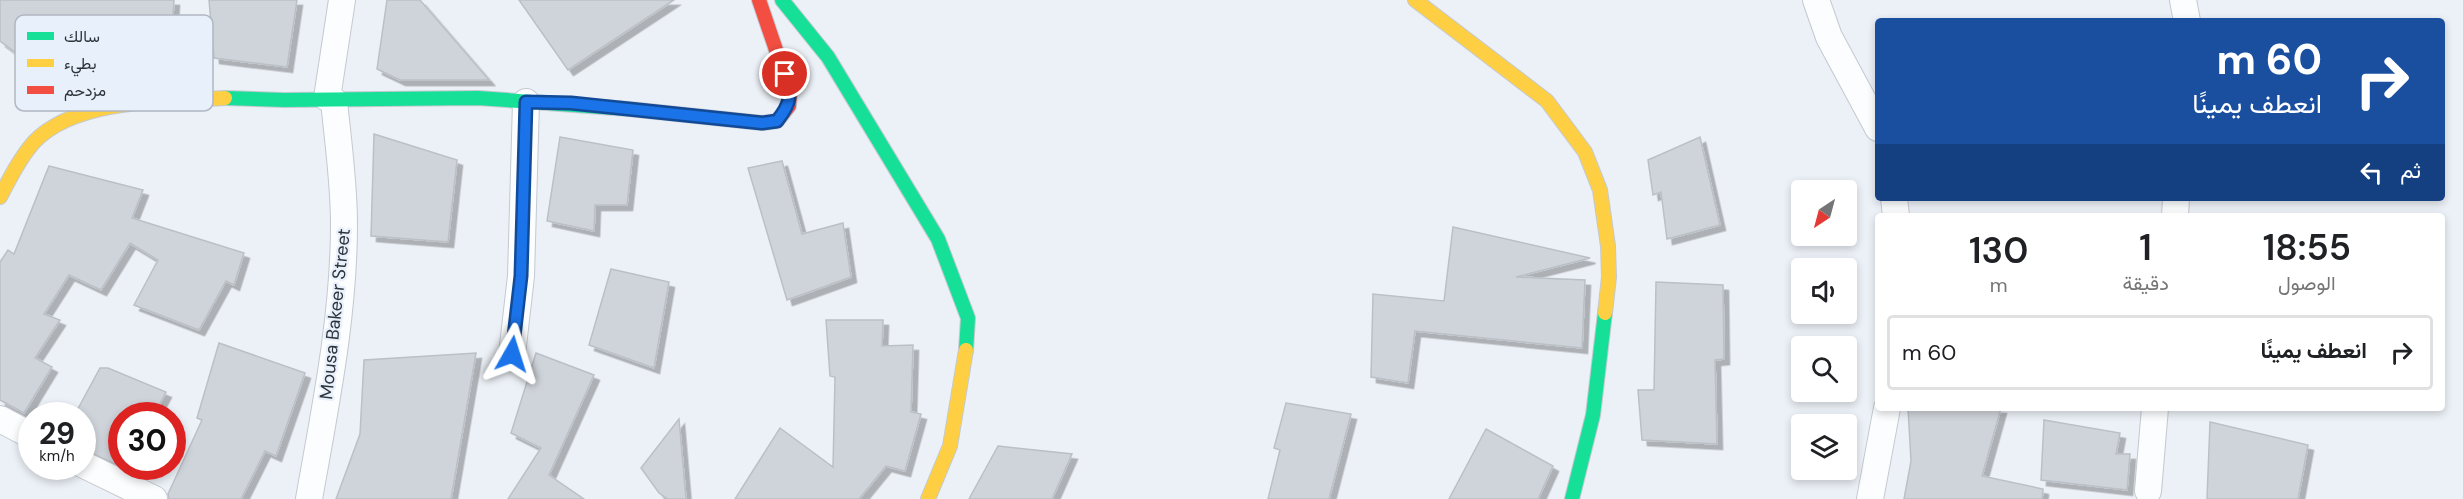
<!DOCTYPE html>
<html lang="ar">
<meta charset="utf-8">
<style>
body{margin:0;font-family:"DM Sans",Vazirmatn,sans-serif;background:#f2f2f2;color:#202124;direction:rtl;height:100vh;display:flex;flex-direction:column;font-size:22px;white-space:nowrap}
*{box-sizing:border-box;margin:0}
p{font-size:20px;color:#757577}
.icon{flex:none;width:33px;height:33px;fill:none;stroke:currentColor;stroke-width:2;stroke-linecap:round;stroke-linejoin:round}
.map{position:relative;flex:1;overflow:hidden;direction:ltr}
.details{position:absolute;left:1875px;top:213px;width:570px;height:198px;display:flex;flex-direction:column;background:#fff;border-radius:6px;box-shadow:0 3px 9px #0003;direction:rtl}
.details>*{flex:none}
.banner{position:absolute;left:1875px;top:18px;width:570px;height:183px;border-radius:6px;box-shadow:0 3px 9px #0003;direction:rtl;background:#1a4fa0;color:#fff;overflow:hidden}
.needle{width:39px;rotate:216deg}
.fabs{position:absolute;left:1791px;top:180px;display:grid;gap:12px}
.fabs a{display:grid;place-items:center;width:66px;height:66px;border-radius:6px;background:#fff;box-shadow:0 3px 9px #0003;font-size:30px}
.speed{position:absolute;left:18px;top:402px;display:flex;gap:12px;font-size:30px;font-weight:700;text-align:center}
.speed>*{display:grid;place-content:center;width:78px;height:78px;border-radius:50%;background:#fff;box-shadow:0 3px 9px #0003;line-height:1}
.speed small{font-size:15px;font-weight:400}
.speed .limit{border:9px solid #d22;background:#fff;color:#111}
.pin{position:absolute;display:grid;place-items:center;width:51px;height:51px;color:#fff;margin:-26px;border:3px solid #fff;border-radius:50%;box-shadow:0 2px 6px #0007}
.me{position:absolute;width:66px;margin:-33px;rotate:6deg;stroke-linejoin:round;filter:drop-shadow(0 0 4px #0008)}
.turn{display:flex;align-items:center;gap:21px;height:126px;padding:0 24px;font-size:27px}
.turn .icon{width:78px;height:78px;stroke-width:2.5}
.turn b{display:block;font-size:42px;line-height:51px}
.then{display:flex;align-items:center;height:57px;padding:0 24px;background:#0003;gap:12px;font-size:22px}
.eta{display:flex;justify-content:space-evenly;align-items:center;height:102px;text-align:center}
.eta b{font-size:36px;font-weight:600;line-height:42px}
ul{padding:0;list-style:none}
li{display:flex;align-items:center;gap:18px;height:75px;margin:0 12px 9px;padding:0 12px;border:3px solid #e0e0e0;border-radius:6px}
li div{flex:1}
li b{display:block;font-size:22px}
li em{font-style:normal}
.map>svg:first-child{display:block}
</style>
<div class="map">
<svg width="2463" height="499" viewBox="0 0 2463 499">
<defs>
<filter id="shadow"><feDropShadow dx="5.5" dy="5.5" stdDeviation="0" flood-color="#0004"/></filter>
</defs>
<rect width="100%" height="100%" fill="#ecf1f7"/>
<!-- building -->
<g fill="#cfd4da" stroke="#bac0c6" stroke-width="1.5" filter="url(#shadow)">
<path d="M0 0H174L169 78 62 70 15 52 0 41Z"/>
<path d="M209 0H297L287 67 214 58Z"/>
<path d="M387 0H420L489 80H400L377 69Z"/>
<path d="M519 0H674L568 70Z"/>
<path d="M374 134 457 160 448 242 371 236Z"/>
<path d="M560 137 633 150 627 205H595L594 231 547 221Z"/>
<path d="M1700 137 1720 225 1667 239 1661 192 1653 195 1648 160Z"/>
<path d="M782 161 802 234 843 223 851 277 787 300 748 168Z"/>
<path d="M49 166 143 190 132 218 244 253 234 285 226 281 199 330 134 305 158 260 130 243 101 290 69 275 44 314 60 320 35 358 52 367 24 413 0 400V262L8 250 14 254Z"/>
<path d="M1453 227 1590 258 1516 277 1585 280 1582 348 1415 331 1408 383 1371 377 1373 294 1444 301Z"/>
<path d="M611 269 669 282 654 368 589 345Z"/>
<path d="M1656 282 1723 285 1724 359 1715 360 1717 444 1642 440 1638 390H1654Z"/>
<path d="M826 320H883L882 346 913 345 911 412 921 414 905 471 886 466 859 499H735L780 428 833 467 835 377 830 376Z"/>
<path d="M219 343 305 373 276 456 265 451 241 499H169L168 494 202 420 197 418Z"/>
<path d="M476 353 451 499H336L360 434 364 360Z"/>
<path d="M536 353 594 375 549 475 584 499H508L541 448 511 433Z"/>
<path d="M100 368H108L166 392 153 416H122V467L82 449V416H74Z"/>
<path d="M1286 403 1351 414 1329 499H1268L1280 450 1274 448Z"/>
<path d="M1908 408H2001L1982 476 2043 489 2042 499H1904L1911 461Z"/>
<path d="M679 419 686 499H668L659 493 641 468Z"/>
<path d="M2044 420 2120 433 2116 454H2130L2127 490 2041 480Z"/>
<path d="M2210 422 2308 445 2298 499H2207Z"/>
<path d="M1486 429 1553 466 1538 499H1449Z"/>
<path d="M998 446 1072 454 1052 499H969Z"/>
</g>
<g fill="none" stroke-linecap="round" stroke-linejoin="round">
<defs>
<g id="street">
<path d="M1816 0 1829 37 1878 128"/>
<path d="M2183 0 2187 21"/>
<path d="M1894 198 1896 216"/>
<path d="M2175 216 2176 198"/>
<path d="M512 354 521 276 526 102"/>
<path d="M0 419 32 436"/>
<path d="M82 464 154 499"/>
<path d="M2148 491 2155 408"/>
<path d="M309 499C325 408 344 317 344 224 344 182 338 142 334 101L327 98 342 0"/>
<path d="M1870 499 1887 408"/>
</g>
<g id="fast">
<path d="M782 0 828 57 938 239 968 318 966 350"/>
<path d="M225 98 284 100 478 98 629 109"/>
<path d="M1572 499 1593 415 1605 313"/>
</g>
<g id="slow">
<path d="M1415 0 1547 101 1585 152 1600 190 1608 246 1609 277 1605 313"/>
<path d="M0 197C10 178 20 158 34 142 76 98 168 101 225 98"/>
<path d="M928 499 950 446 966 350"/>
</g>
<path id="jam" d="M629 109 762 123 777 121 789 106 790 91 759 0"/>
</defs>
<!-- street casing -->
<use href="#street" stroke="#c4c9d0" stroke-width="28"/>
<!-- fast casing -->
<use href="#fast" stroke="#c4c9d0" stroke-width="16"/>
<!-- slow casing -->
<use href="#slow" stroke="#c4c9d0" stroke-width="16"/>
<!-- jam casing -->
<use href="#jam" stroke="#c4c9d0" stroke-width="16"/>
<!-- street -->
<use href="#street" stroke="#fcfdfe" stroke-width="26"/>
<!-- fast -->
<use href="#fast" stroke="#16e098" stroke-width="14"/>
<!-- slow -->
<use href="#slow" stroke="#ffcf43" stroke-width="14"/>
<!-- jam -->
<use href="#jam" stroke="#f24e42" stroke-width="14"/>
</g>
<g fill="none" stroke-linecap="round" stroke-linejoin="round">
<defs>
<path id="route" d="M512 354 521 276 526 102 571 103 762 123 777 121C792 102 791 96 785 74"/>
</defs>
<!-- route casing -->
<use href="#route" stroke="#114b97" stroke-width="15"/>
<!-- route -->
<use href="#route" stroke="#1a73e8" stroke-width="10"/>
</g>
<g text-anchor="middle" stroke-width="4.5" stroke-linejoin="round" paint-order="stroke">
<!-- street labels -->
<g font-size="18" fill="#2d333a" stroke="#e8f0fc">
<text transform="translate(335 314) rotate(-84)" y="6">Mousa Bakeer Street</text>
</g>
</g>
<!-- legend -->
<rect x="15" y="15" width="198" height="96" rx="9" fill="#e8f0fc" stroke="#b0b7c2" stroke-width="1.5"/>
<rect x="27" y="32" width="27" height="8" fill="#16e098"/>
<rect x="27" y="59" width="27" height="8" fill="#ffcf43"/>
<rect x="27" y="86" width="27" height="8" fill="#f24e42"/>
<g font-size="16" fill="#2d333a">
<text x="64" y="42">سالك</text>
<text x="64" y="69">بطيء</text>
<text x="64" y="96">مزدحم</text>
</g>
</svg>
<div class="fabs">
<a><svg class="needle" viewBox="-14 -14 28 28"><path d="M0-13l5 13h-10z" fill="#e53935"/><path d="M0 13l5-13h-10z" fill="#757577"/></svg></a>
<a><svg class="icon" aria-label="sound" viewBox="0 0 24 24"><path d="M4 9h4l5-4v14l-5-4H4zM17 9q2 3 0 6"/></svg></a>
<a><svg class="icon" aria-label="search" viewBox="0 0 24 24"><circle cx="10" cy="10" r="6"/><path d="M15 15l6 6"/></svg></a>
<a><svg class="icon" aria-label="layers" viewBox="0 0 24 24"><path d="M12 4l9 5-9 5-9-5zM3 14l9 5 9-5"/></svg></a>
</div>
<div class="speed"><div>29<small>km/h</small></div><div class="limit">30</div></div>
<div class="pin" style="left:785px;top:74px;background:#d93025"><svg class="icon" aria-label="arrive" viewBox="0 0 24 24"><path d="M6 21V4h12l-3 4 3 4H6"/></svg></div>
<svg class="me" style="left:512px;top:354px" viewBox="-20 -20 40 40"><path d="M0-17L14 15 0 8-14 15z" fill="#1a73e8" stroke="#fff" stroke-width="4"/></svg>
<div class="banner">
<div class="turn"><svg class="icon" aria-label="right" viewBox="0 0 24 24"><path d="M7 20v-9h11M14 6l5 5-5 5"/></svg><div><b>60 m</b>انعطف يمينًا</div></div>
<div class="then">ثم<svg class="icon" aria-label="left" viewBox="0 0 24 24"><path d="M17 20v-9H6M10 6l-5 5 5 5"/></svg></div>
</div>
<section class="details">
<div class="eta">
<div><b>18:55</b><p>الوصول</p></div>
<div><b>1</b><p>دقيقة</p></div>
<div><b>130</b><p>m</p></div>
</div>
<ul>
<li><svg class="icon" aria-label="right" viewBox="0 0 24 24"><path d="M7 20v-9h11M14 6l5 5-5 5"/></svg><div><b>انعطف يمينًا</b></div><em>60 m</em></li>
</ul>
</section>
</div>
